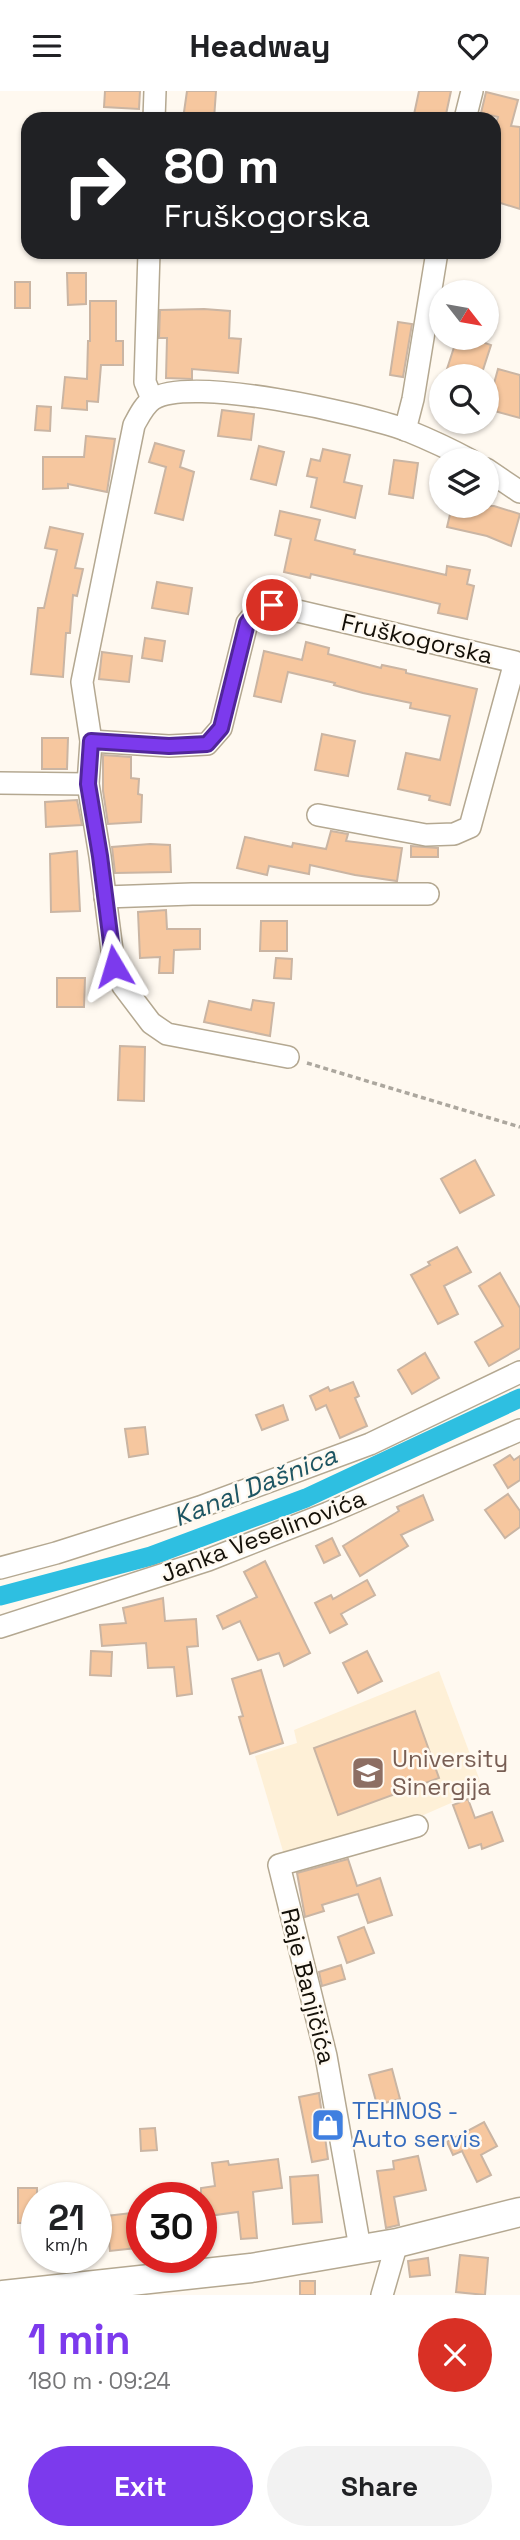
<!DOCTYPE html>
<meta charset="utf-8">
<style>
body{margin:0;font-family:"Space Grotesk",sans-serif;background:#f2f2f2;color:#202124;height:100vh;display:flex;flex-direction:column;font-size:26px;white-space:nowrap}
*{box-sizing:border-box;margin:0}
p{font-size:23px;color:#757577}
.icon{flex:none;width:38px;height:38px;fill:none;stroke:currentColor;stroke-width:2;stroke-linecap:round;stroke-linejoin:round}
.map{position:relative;height:2204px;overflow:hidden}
.panel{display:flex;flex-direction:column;background:#fff;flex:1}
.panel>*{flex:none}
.hud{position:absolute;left:21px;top:21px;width:480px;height:147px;border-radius:21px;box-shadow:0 2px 5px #0004;background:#202124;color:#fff;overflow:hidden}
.needle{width:46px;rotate:121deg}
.tools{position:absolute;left:429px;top:189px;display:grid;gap:14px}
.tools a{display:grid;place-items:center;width:70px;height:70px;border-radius:50%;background:#fff;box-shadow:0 2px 5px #0004;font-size:35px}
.speed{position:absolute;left:21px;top:2091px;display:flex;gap:14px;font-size:35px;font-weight:700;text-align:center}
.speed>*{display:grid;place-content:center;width:91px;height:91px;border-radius:50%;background:#fff;box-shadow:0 2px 5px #0004;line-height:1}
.speed small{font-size:18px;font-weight:400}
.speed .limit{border:10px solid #d22;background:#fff;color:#111}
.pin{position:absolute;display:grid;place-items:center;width:60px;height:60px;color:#fff;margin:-30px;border:4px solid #fff;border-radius:50%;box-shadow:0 2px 7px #0007}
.me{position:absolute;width:77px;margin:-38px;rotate:353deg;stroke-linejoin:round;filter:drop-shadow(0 0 5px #0008)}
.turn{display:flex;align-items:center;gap:24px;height:147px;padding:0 28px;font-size:32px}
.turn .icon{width:91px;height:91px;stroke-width:2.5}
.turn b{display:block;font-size:49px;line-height:60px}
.round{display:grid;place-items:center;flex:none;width:74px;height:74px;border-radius:37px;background:#f2f2f2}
.head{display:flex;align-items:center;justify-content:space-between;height:119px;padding:0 28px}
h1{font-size:42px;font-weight:700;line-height:52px;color:#7c3aed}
.action{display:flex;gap:14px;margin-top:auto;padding:14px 28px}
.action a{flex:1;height:80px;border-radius:42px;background:#7c3aed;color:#fff;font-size:28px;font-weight:700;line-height:80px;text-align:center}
.action a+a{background:#f2f2f2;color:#202124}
header{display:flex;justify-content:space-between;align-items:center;height:91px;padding:0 28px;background:#fff;font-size:32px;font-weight:700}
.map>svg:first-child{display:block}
</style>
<header><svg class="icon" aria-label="menu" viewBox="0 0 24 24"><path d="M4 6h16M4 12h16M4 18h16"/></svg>Headway<svg class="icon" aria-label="heart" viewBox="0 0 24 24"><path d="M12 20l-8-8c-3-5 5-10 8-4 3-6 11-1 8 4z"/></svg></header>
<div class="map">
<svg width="520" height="2204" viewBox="0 0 520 2204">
<rect width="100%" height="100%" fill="#fff9f0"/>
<!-- built -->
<path fill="#fef0d7" d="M439 1580 483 1698 419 1726 285 1767 255 1665 297 1652 294 1639Z"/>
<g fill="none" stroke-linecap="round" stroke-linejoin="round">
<!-- canal -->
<path stroke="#2ebfe1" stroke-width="19" d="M0 1505 151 1465 306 1407 520 1307"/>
</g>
<!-- building -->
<g fill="#f6c79f" stroke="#cab5a3" stroke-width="2">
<path d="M105 0H140L139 18 104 16Z"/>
<path d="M187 0H216L214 28H183Z"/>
<path d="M419 0H451L445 28H413Z"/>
<path d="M486 1 518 9 511 35 520 36V118L494 110V40L498 26 481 22Z"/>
<path d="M67 182H86V213L68 214Z"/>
<rect x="15" y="191" width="15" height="26"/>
<path d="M90 210H116V250H123V274H101L98 311 87 310V319L62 317 65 286 87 288 88 250H90Z"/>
<path d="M204 218 230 220 229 247 241 248 238 282 192 278V288L166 287 167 247H159L160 219Z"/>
<path d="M398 231 412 233 403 286 390 284Z"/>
<path d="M457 247H471L491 254 481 285H458L446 281Z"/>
<path d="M498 278 520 284V327L487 318Z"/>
<path d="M37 315 51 316 50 340 35 339Z"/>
<path d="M222 319 254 323 251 349 218 345Z"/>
<path d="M86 345 115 348 107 401 68 393V397L43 398V366H84Z"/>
<path d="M155 352 184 360 180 376 194 381 183 429 155 422 166 376 149 371Z"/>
<path d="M259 355 284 361 276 394 251 388Z"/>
<path d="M323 358 350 364 344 391 362 395 355 427 311 416 317 387 307 385 311 368 320 370Z"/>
<path d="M394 369 418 372 413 407 389 403Z"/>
<path d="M452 415H494L520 423 511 455 487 445 447 436Z"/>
<path d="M280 420 320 429 315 449 355 459 354 463 446 484 447 475 470 479 467 493 474 495 467 528 438 522 440 513 402 504 311 483 310 487 284 481 291 448 275 444Z"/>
<path d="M50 436 83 443 75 477 83 478 77 505 73 504 70 542H66L63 586 31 583 38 517H44L57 459 45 457Z"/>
<path d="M157 491 192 497 188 523 152 517Z"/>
<path d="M145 547 165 550 162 570 142 567Z"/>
<path d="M306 551 329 557 328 563 381 577 382 574 406 579V582L477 598 450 714 429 709 430 705 398 698 406 662 440 669 450 625 410 617 411 612 363 602 334 594 335 592 288 581 281 611 254 605 264 560 302 569Z"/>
<path d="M102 561 132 565 129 591 99 588Z"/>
<path d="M322 643 355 650 348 685 315 679Z"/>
<path d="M42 647H68L67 678H42Z"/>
<path d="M103 664 131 666V687L139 688 138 703 142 704 141 731 108 733 103 700Z"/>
<path d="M77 709 82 734 46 736 45 711Z"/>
<path d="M331 740 348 743 346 750 402 757 397 790 355 784 310 774 309 783 269 775 267 784 237 777 245 746 292 756 293 752 326 758Z"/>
<path d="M150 753 170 754 171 781 115 782 112 756Z"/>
<path d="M411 755 438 757V766H411Z"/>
<path d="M77 760 80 820 51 821 50 763Z"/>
<path d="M166 819 167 838H200V858L174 859 173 882H159L160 866 140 867 138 821Z"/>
<path d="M261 830H287V860H260Z"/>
<path d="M276 867 292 868 291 888 274 887Z"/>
<path d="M57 887H85L84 916H57Z"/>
<path d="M253 909 274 912 270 945 204 931 209 910 251 919Z"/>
<path d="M120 955 145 956 144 1010 118 1009Z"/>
<path d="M475 1069 494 1104 460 1122 441 1088Z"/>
<path d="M457 1156 471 1181 444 1195 458 1223 438 1233 411 1184 430 1174 428 1171Z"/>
<path d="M500 1182 520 1217V1257L489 1275 475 1251 503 1235 479 1195Z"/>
<path d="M425 1262 439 1287 412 1303 398 1279Z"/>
<path d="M353 1291 359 1305 355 1307 367 1335 340 1347 326 1314 316 1319 310 1305 328 1296 330 1300Z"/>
<path d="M283 1314 288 1329 262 1339 256 1324Z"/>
<path d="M145 1336 148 1363 129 1366 125 1338Z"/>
<path d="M510 1364 514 1369 520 1365V1389L508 1397 494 1374Z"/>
<path d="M508 1403 520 1420V1436L505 1447 485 1419Z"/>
<path d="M423 1404 433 1429 401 1444 408 1455 360 1485 343 1455 399 1420 397 1416Z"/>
<path d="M332 1447 340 1464 324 1472 316 1455Z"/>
<path d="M265 1470 310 1562 284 1575 279 1562 258 1569 240 1530 223 1538 217 1525 257 1506 244 1481Z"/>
<path d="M367 1489 375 1504 341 1523 347 1533 330 1542 315 1512 331 1504 333 1508Z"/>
<path d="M163 1507 165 1530 196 1528 198 1555 187 1556 192 1603 177 1605 174 1576 148 1577 146 1552 102 1555 100 1534 126 1532 123 1517Z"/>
<path d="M91 1560 112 1561 111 1585 90 1584Z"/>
<path d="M367 1560 382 1590 358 1602 343 1572Z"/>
<path d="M261 1579 283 1652 250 1663 239 1626 243 1625 232 1588Z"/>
<path d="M415 1620 439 1687 338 1724 314 1657Z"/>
<path d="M468 1708 475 1727 492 1721 503 1750 482 1758 481 1753 469 1757 453 1714Z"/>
<path d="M348 1768 357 1795 380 1787 392 1824 368 1832 358 1803 322 1814 324 1820 305 1826 297 1782Z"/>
<path d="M364 1836 374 1862 347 1872 338 1846Z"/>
<path d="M341 1874 345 1888 322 1895 319 1881Z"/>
<path d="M392 1978 400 2008 377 2014 369 1984Z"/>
<path d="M319 2002 328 2068 312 2071 299 2006Z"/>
<path d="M484 2031 497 2055 481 2064 491 2084 477 2091 462 2060 453 2064 447 2051Z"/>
<path d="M155 2037 157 2059 141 2060 140 2038Z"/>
<path d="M418 2065 426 2099 394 2106 399 2134 386 2137 377 2080 394 2078 393 2070Z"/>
<path d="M278 2068 282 2097 253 2101 257 2147 241 2148 238 2121 201 2126V2097L215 2095 212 2072 228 2070 229 2074Z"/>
<path d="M318 2084 322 2131 293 2133 290 2086Z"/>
<rect x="18" y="2097" width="19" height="35"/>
<path d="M131 2122 136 2157 110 2160 109 2150 100 2151 98 2126Z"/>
<path d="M460 2164 488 2167 485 2204 456 2201Z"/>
<path d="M428 2167 430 2184 410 2186 408 2170Z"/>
<rect x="300" y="2190" width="15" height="14"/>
</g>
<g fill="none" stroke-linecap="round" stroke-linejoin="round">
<defs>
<g id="street">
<path d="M154 28 155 0"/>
<path d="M465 28 472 0"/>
<path d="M149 161 145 291 152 308"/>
<path d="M405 339 413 308 437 161"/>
<path d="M486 378 520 401"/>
<path d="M91 650 169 655 207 653 221 637 247 532 259 517 272 514 515 571 470 736 454 743 426 744 318 724"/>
<path d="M0 692 88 693"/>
<path d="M105 806 192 803H428"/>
<path d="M288 966 167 943 151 932 123 895 114 875 100 765 88 693 91 650 82 591 134 334C139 325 144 314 153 308 191 284 362 323 406 339 428 348 450 358 470 369"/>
<path d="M0 1477 56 1462 200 1416 370 1353 520 1281"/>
<path d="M0 1536 208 1469 328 1422 520 1339"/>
<path d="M360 2157 326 1965 279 1774 417 1735"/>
<path d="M382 2204 397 2152"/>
</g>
<path id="secondary" d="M3 2204 251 2177 397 2152 520 2121"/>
</defs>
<!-- street casing -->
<use href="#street" stroke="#b4a891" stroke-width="24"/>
<!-- secondary casing -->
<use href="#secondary" stroke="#b4a891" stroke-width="31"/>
<!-- path -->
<path stroke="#aca79e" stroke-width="3.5" stroke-dasharray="5 3.5" stroke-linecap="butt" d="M307 972 520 1036"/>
<!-- street -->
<use href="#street" stroke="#fff" stroke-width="21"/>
<!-- secondary -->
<use href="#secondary" stroke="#fff" stroke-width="28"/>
</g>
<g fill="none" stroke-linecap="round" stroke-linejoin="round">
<defs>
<path id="route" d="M114 875 100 765 88 693 91 650 169 655 207 653 221 637 247 532 259 517 272 514"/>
</defs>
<!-- route casing -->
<use href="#route" stroke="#51269a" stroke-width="18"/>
<!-- route -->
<use href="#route" stroke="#7c3aed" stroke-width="12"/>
</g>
<!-- icons -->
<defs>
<symbol id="school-square" viewBox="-11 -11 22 22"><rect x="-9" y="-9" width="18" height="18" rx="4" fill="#8d6e63" stroke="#fff9f0"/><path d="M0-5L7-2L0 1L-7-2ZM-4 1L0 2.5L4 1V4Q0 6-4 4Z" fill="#fff"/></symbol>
<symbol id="shop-square" viewBox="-11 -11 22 22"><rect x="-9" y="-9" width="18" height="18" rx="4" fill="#3f7fe0" stroke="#fff9f0"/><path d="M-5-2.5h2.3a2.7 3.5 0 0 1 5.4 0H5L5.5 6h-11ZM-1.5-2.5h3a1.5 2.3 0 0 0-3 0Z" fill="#fff"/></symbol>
</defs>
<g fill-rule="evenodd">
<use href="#school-square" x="349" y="1663" width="38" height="38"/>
<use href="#shop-square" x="309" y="2015" width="38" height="38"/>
</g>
<g text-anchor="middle" stroke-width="5" stroke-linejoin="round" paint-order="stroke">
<!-- street labels -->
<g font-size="24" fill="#141008" stroke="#fff9f0">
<text transform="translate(417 548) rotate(13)" y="8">Fruškogorska</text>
<text transform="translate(263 1445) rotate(-21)" y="8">Janka Veselinovića</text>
<text transform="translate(308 1895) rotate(76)" y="8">Raje Banjičića</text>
</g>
<!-- education labels -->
<g font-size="24" fill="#785e54" stroke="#fff9f0" text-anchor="start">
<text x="392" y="1676">University<tspan x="392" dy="28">Sinergija</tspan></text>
</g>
<!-- shop labels -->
<g font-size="24" fill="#366cbe" stroke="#fff9f0" text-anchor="start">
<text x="352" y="2028">TEHNOS -<tspan x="352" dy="28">Auto servis</tspan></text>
</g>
<!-- water labels -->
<g font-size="26" font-style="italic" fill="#1d5563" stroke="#fff9f0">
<text transform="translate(255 1395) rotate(-22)" y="9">Kanal Dašnica</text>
</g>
</g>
</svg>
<div class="tools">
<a><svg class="needle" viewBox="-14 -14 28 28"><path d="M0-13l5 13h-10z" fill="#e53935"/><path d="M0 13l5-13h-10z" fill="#757577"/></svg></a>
<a><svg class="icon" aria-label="search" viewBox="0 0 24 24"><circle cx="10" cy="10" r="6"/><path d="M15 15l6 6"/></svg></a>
<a><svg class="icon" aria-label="layers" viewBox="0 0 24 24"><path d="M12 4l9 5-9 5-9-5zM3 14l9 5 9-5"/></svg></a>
</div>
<div class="speed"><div>21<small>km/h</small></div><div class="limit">30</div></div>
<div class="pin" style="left:272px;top:514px;background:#d93025"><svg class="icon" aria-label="arrive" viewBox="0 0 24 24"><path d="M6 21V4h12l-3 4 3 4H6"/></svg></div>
<svg class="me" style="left:114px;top:875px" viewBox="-20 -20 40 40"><path d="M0-17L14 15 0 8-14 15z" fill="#7c3aed" stroke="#fff" stroke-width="4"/></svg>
<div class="hud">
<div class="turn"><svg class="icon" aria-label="right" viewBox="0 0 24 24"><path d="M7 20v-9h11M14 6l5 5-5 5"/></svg><div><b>80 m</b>Fruškogorska</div></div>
</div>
</div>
<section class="panel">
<div class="head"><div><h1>1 min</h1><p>180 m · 09:24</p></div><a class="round" style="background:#d93025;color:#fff"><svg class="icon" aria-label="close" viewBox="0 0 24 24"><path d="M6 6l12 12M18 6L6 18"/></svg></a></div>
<div class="action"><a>Exit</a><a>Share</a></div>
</section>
